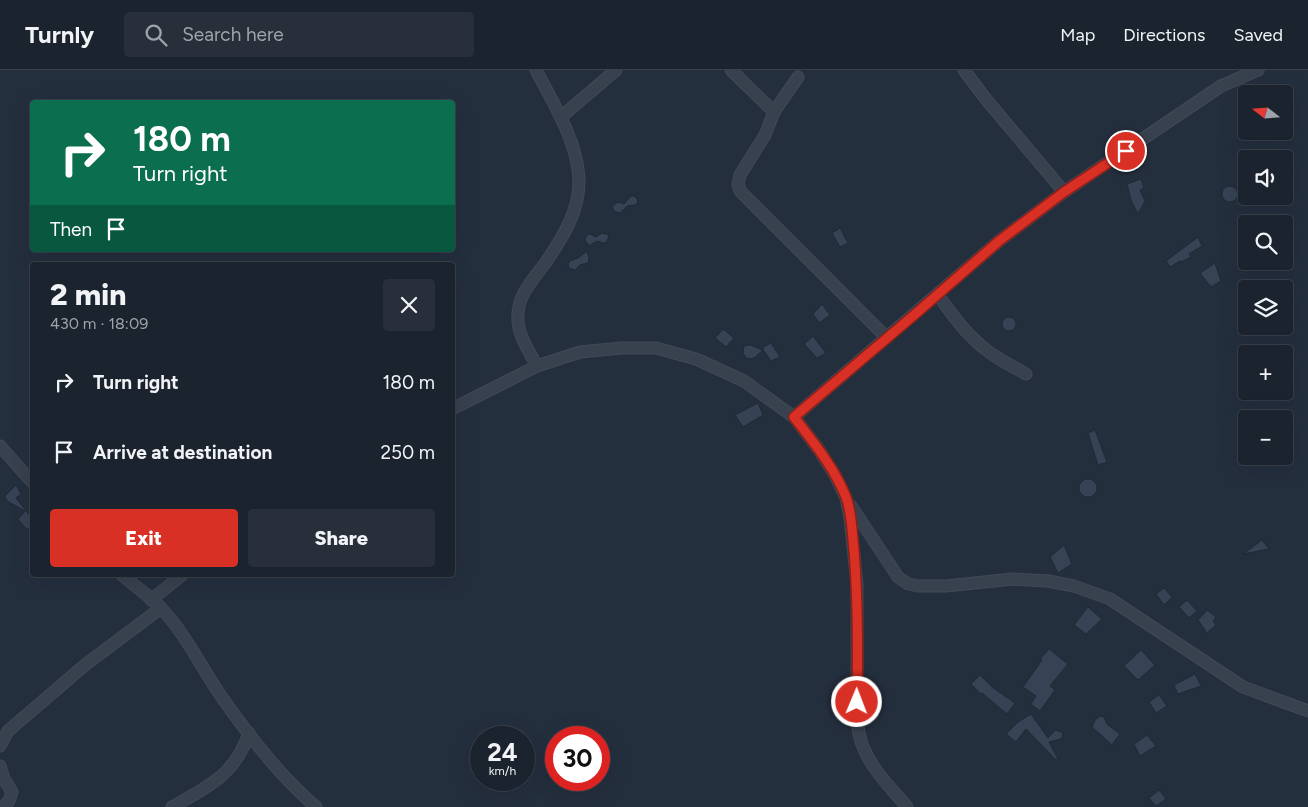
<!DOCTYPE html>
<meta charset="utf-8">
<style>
body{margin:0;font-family:Figtree,sans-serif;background:#282f3a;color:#f1f3f6;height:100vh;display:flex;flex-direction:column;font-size:19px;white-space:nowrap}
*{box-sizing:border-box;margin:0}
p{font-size:16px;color:#a0a4aa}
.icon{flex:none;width:28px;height:28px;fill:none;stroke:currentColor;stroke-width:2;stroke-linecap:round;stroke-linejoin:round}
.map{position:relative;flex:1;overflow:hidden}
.side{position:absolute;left:30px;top:192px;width:425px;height:315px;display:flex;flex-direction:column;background:#1b232e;border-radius:5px;box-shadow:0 5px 20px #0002,0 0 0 1px #39404a}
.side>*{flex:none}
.hud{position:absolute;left:30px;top:30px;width:425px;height:152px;border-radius:5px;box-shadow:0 5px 20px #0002,0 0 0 1px #39404a;background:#0b6e4f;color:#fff;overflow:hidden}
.needle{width:32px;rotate:287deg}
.buttons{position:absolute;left:1238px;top:15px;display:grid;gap:10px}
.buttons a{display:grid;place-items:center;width:55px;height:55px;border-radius:5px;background:#1b232e;box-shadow:0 5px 20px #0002,0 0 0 1px #39404a;font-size:25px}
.speed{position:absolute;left:470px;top:656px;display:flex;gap:10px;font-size:25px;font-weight:700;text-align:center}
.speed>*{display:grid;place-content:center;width:65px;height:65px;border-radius:50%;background:#1b232e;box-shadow:0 5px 20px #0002,0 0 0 1px #39404a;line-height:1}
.speed small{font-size:12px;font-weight:400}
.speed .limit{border:8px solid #d22;background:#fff;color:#111}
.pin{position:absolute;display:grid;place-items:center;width:42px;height:42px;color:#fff;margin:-21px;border:2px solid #fff;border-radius:50%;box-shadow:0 1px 5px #0007}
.me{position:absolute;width:55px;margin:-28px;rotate:1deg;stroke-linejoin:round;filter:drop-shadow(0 0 4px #0008)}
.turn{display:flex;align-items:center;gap:18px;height:105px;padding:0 20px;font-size:22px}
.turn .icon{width:65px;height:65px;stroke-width:2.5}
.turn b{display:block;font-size:35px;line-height:42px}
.then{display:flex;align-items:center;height:48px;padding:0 20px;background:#0003;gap:10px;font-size:19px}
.round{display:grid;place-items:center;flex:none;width:52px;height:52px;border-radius:5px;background:#282f3a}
.overview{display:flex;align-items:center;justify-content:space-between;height:85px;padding:0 20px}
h1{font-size:30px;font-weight:800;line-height:38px}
.primary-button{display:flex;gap:10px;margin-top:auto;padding:10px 20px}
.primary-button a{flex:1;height:58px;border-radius:5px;background:#d93025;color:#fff;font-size:20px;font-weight:800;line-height:58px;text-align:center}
.primary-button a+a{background:#282f3a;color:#f1f3f6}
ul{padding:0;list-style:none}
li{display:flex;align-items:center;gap:15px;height:70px;padding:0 20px}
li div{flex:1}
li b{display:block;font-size:19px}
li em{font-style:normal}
header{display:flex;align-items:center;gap:30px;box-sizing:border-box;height:70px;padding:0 25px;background:#1b232e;border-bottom:1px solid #39404a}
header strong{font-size:24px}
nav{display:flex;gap:28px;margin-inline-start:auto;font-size:18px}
.search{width:350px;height:45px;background:#282f3a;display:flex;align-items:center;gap:12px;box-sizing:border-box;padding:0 18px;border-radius:5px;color:#a0a4aa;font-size:19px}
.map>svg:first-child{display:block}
</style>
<header>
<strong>Turnly</strong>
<div class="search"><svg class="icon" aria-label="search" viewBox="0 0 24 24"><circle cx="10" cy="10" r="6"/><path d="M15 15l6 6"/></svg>Search here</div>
<nav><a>Map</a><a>Directions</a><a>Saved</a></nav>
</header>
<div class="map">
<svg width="1308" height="737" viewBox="0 0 1308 737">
<rect width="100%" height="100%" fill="#242f3e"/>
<!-- building -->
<g fill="#364354" stroke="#1f2835">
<path d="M1141 109 1144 118 1140 120 1145 131 1138 144 1131 130 1127 114Z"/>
<circle cx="1230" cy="124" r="8"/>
<path d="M631 126H634L637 129 638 132 636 135 627 136 620 143 614 141 612 136 618 132 624 134Z"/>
<path d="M840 158 848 173 840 177 832 163Z"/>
<path d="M602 163 609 165 607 172 603 173 597 171 589 176 585 170 587 165 590 164 596 167Z"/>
<path d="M1198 167 1202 176 1189 184 1191 187 1181 192 1180 191 1170 197 1166 191Z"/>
<path d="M587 181 589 188 588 193 580 195 575 200 569 198 568 194 570 191 578 188Z"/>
<path d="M1215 193 1221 211 1211 217 1200 203Z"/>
<path d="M822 234 830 245 819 253 813 244Z"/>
<circle cx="1009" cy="254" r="7"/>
<path d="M723 259 734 268 726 277 715 268Z"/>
<path d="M813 266 826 283 817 288 804 274Z"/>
<path d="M771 273 780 287 771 291 762 278Z"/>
<path d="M750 275 763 280 754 288 749 289 745 287 743 282 744 276Z"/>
<path d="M758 333 763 345 743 357 735 345Z"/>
<path d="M1095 360 1107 392 1098 395 1088 363Z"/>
<circle cx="1088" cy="418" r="9"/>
<path d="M16 415 21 424 16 428 32 448V455L27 460 18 449 25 441 7 431 5 426Z"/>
<path d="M1262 470 1269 479 1243 484Z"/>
<path d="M1064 475 1072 494 1058 503 1050 487Z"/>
<path d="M1164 518 1172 527 1164 535 1156 524Z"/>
<path d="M1187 530 1197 541 1189 548 1179 537Z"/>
<path d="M1088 537 1102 549 1086 564 1074 555Z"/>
<path d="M1207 540 1216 547 1213 551 1216 555 1207 563 1198 550Z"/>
<path d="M1049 579 1068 594 1050 616 1055 620 1040 641 1031 634 1036 626 1023 617 1042 590 1040 589Z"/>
<path d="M1141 580 1155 595 1138 610 1124 596Z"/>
<path d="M1195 604 1201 616 1178 624 1174 615Z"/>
<path d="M980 605 992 617 1015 633 1007 644 982 623 981 624 971 614Z"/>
<path d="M1159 625 1167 636 1156 643 1149 632Z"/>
<path d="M1031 644 1048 668 1055 660 1062 662 1063 666 1061 669 1049 672 1058 689 1056 690 1026 659 1016 672 1006 664 1018 652Z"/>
<path d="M1100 646 1104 647 1107 654 1120 664 1112 675 1092 657 1095 650Z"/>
<path d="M1147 665 1156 676 1140 686 1134 674Z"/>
<path d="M1159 720 1166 729 1156 736 1149 728Z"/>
</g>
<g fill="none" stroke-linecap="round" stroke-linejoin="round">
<defs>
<g id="minor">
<path d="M536 0C553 33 577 70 579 109 580 140 563 167 546 192 532 211 516 226 518 251 519 267 530 283 537 296"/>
<path d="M731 0 774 42"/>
<path d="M964 0 985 28 1064 122"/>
<path d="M798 7 774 42 765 65 740 105 738 114 740 121 887 268"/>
<path d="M561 47 616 0"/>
<path d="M938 225C953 246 968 267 989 282 1001 291 1014 297 1026 304"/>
<path d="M452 339 537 296 580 282 622 278H656L696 289 744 311 794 347 819 380 835 405 846 428 850 448 857 514V648C858 659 859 669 864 679 873 701 892 719 907 737"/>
<path d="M794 347 999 171 1064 122 1221 16 1258 0"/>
<path d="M0 376 32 412"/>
<path d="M851 436 898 507 908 514 918 516H946L1013 509 1048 511 1074 516 1110 529 1243 617 1308 641"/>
<path d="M122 505C135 516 149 526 160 537 186 564 202 599 223 629 250 667 280 706 316 737"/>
<path d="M151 530 182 505"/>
<path d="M0 676 8 661 85 595 161 538"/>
<path d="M0 696 4 709 12 722 9 731 3 737"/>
<path d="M172 737C209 716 235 705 249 663"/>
</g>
</defs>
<!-- minor casing -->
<use href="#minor" stroke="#414a57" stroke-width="13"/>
<!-- minor -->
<use href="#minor" stroke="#38414e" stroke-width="11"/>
</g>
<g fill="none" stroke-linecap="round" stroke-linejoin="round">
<defs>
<path id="route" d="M857 632C858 581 858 531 854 480 852 463 852 443 846 427 834 397 813 372 794 347L913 246 999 171 1064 122 1126 81"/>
</defs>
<!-- route casing -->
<use href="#route" stroke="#8d1f18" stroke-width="12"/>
<!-- route -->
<use href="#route" stroke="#d93025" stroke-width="9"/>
</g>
</svg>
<div class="buttons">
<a><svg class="needle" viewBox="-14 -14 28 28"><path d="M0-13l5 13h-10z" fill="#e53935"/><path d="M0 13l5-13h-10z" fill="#a0a4aa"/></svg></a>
<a><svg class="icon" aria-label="sound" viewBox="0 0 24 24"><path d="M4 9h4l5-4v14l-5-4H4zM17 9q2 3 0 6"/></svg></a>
<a><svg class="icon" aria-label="search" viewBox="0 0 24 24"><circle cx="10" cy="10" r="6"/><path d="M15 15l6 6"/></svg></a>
<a><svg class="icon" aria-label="layers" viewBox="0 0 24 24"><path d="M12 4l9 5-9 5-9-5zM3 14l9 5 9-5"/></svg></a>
<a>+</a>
<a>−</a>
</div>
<div class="speed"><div>24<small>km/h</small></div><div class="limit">30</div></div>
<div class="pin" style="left:1126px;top:81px;background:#d93025"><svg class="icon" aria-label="arrive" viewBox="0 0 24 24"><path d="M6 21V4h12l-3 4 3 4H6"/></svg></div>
<svg class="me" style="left:857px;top:632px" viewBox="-20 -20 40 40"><circle r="17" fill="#d93025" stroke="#fff" stroke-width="3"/><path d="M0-11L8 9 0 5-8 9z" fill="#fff"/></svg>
<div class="hud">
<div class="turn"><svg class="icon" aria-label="right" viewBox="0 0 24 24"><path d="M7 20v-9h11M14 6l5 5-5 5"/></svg><div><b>180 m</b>Turn right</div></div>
<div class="then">Then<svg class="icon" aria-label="arrive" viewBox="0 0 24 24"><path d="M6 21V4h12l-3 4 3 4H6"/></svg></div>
</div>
<section class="side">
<div class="overview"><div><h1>2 min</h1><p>430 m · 18:09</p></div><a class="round"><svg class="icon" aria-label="close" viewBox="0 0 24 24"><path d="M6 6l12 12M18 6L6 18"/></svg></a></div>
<ul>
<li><svg class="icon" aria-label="right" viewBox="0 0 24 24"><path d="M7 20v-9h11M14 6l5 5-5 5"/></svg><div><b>Turn right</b></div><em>180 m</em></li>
<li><svg class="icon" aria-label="arrive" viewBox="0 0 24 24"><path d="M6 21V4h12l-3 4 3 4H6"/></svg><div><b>Arrive at destination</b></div><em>250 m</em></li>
</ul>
<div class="primary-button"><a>Exit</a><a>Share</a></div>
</section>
</div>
